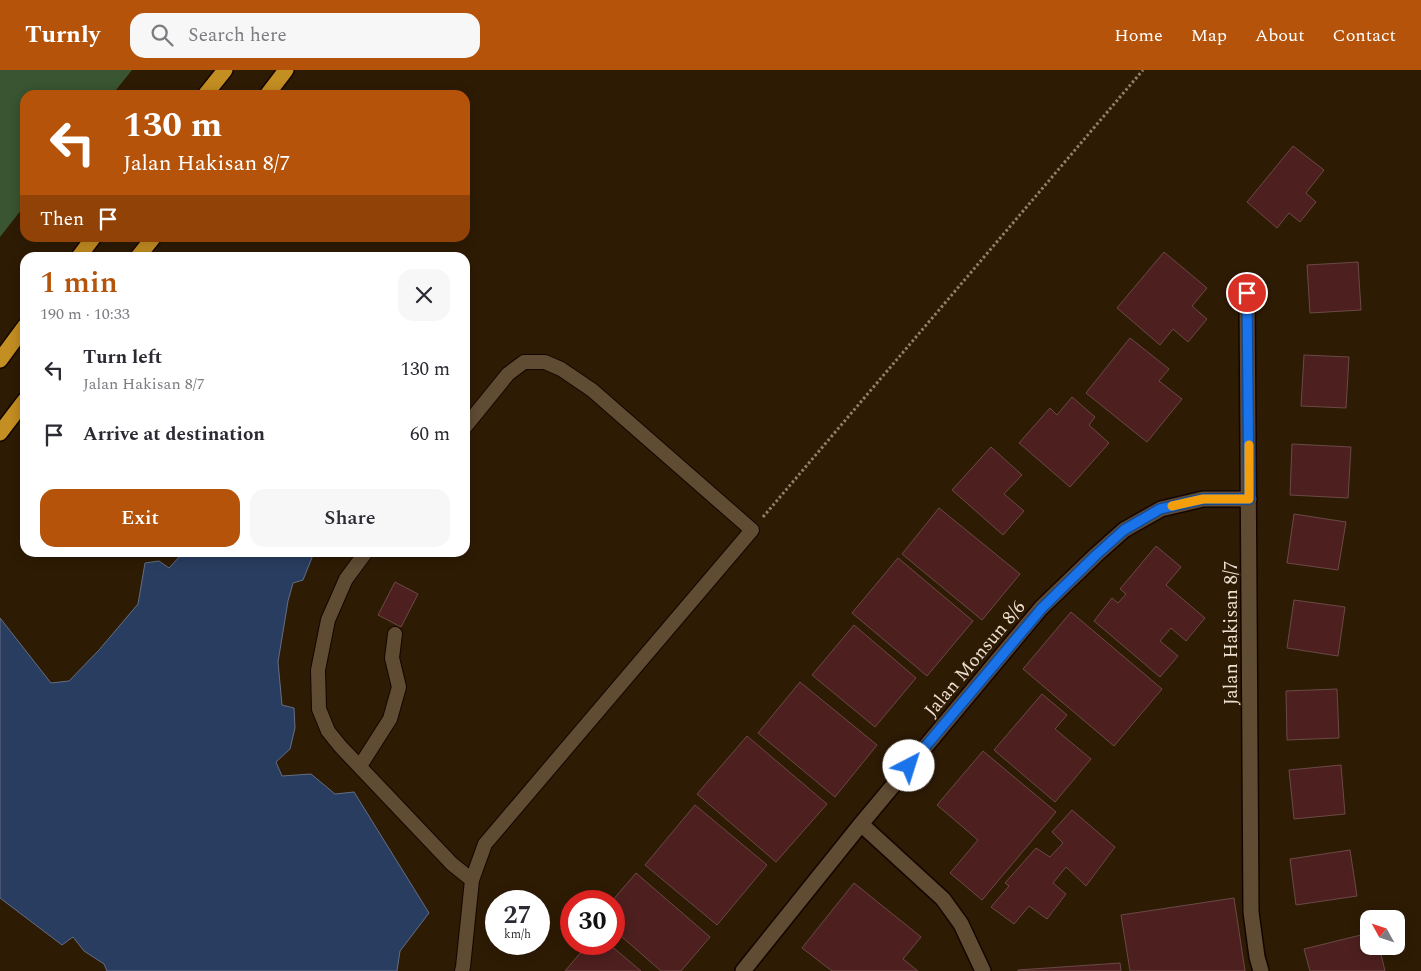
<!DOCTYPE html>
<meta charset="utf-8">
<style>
body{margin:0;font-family:Spectral,serif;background:#f7f7f7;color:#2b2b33;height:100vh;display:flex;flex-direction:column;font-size:19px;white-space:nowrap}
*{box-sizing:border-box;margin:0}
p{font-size:16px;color:#7c7c81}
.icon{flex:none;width:28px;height:28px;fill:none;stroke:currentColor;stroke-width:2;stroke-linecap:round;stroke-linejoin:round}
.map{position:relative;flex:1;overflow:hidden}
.panel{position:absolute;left:20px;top:182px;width:450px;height:305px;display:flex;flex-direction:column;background:#fff;border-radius:15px;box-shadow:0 2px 12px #0003}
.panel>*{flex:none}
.guide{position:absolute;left:20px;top:20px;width:450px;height:152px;border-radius:15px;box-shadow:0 2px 12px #0003;background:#b45309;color:#fff;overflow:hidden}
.needle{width:32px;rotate:310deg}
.buttons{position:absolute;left:1360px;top:840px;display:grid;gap:10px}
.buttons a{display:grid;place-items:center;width:45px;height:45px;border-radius:10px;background:#fff;box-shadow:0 2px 12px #0003;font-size:25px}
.speed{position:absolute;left:485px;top:820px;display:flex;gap:10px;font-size:25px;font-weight:700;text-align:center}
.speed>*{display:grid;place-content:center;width:65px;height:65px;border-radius:50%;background:#fff;box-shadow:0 2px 12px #0003;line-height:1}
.speed small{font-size:12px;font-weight:400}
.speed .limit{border:8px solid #d22;background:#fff;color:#111}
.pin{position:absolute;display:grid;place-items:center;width:42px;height:42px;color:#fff;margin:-21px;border:2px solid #fff;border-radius:50%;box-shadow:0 1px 5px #0007}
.me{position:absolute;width:55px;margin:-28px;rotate:40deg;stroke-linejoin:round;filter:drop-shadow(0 0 4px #0008)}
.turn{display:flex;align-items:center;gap:18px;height:105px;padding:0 20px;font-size:22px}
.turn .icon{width:65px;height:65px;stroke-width:2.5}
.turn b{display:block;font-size:35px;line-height:42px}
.then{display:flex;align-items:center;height:48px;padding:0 20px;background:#0003;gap:10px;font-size:19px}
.round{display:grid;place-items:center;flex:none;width:52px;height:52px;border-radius:15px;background:#f7f7f7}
.head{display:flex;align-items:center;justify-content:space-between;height:85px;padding:0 20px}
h1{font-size:30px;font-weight:600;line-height:38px;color:#b45309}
.primary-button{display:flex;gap:10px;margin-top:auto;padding:10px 20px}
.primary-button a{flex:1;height:58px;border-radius:15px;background:#b45309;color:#fff;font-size:20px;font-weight:600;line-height:58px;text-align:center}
.primary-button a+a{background:#f7f7f7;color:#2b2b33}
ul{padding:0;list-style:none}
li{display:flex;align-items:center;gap:15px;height:65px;padding:0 20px}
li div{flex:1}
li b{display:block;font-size:19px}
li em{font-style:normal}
header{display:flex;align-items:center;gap:30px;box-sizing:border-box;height:70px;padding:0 25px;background:#b45309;color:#fff}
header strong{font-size:24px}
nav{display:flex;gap:28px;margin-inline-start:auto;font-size:18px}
.search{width:350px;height:45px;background:#f7f7f7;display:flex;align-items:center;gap:12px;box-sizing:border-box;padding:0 18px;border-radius:15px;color:#7c7c81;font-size:19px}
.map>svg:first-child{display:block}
</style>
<header>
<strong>Turnly</strong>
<div class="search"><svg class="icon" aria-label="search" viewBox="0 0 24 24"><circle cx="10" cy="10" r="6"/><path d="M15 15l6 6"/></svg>Search here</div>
<nav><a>Home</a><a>Map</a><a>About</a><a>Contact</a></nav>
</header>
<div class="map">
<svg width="1421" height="901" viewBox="0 0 1421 901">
<rect width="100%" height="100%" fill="#2e1b04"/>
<!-- forest -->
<path fill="#395531" d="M0 0H132L112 25H25V135L0 167Z"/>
<!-- water -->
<path fill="#293d61" stroke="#636e83" d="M188 483 254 482 256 484 260 483 286 482V486L313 485 303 510 293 513 288 531 278 592 282 635 294 638 295 658 290 679 276 692 282 706 311 704 335 724 354 722 429 843 400 881 397 901H107L104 894 84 881 73 867 62 875 0 828V548L51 613 69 611 99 580 138 534 145 493 159 491 169 498 181 485Z"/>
<!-- building -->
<g fill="#4d201f" stroke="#6a4946">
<path d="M1293 76 1324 100 1306 123 1316 132 1300 152 1289 143 1277 158 1247 132Z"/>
<path d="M1164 182 1207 218 1192 236 1207 249 1188 272 1173 259 1160 275 1117 238Z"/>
<path d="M1358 192 1361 240 1310 243 1307 195Z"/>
<path d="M1130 268 1169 299 1159 311 1182 329 1147 372 1086 323Z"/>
<path d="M1304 285 1349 287 1346 338 1301 336Z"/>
<path d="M1072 327 1095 347 1089 355 1109 373 1070 417 1019 373 1050 338 1057 345Z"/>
<path d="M1292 374 1351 377 1348 428 1290 425Z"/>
<path d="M991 377 1022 405 1004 424 1024 441 1003 465 952 420Z"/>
<path d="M939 438 1020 504 982 550 902 484Z"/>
<path d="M1294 444 1346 452 1338 500 1287 493Z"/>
<path d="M1156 476 1181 497 1166 515 1205 548 1186 571 1171 558 1160 571 1178 586 1160 607 1094 551 1112 528 1118 533 1126 524 1120 519Z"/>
<path d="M898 488 973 551 927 606 852 543Z"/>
<path d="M395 512 418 524 401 557 378 545Z"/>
<path d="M1294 530 1345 537 1338 586 1287 578Z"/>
<path d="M1071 542 1162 619 1114 676 1023 599Z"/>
<path d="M854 555 916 608 875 657 812 605Z"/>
<path d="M800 612 877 675 835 727 758 663Z"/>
<path d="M1337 619 1339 668 1287 670 1286 621Z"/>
<path d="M1042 624 1067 645 1055 659 1091 689 1055 732 994 680Z"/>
<path d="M747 666 827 734 776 792 697 724Z"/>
<path d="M983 681 1056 742 982 830 950 803 978 770 937 735Z"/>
<path d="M1341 695 1345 744 1294 749 1289 700Z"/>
<path d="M695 735 767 795 717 855 645 795Z"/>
<path d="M1072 740 1115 777 1086 816 1066 797 1053 813 1066 824 1047 849 1029 836 1014 854 991 837 1009 816 1005 813 1036 778 1050 787 1063 773 1052 762Z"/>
<path d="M1350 780 1357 826 1296 835 1290 789Z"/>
<path d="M636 803 710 867 681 901H661L614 860V831H612Z"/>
<path d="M854 813 921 867 903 889 918 901H832L802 878Z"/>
<path d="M1234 828 1245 901H1130L1121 845Z"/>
<path d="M1369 863V876H1379L1385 901H1310L1304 879Z"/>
<path d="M588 874H609L641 901H565Z"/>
<path d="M1120 893 1121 901H1018V900Z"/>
</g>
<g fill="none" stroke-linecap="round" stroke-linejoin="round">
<defs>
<g id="lane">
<path d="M366 482 346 509 328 550 318 600 319 639 328 661 340 676 452 794 472 810"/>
<path d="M360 696 390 649 399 617 392 588 395 564"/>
<path d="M462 901 463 897 472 810 485 774 752 460 592 320 561 299 545 292H524L508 304 465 357"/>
</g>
<g id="street">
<path d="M1247 223 1251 842 1257 887 1261 901"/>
<path d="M861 754 943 829 961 854 983 901"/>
<path d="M743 901 861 754 1041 538 1096 485 1124 460 1161 439 1203 429H1249"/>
</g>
<g id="highway">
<path d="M205 25 225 0"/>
<path d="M267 25 286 0"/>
<path d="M78 188 93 168"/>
<path d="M137 188 153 168"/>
<path d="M0 290 25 256"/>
<path d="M0 363 25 330"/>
</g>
</defs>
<!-- lane casing -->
<use href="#lane" stroke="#150500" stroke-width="16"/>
<!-- street casing -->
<use href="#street" stroke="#150500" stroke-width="18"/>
<!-- highway casing -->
<use href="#highway" stroke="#150500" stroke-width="18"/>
<!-- path -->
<path stroke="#90806e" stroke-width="3" stroke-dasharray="2.5 2.5" stroke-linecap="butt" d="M763 447 1143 0"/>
<!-- lane -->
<use href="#lane" stroke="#604b33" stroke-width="14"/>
<!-- street -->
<use href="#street" stroke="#604b33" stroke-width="15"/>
<!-- highway -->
<use href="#highway" stroke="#c38e22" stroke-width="15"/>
</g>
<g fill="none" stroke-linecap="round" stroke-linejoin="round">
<defs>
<path id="route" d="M909 696 1042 538 1096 485 1124 460 1160 439 1203 429H1249L1247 223"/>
</defs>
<!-- route casing -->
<use href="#route" stroke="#114b97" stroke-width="12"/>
<!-- route -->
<use href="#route" stroke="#1a73e8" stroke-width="9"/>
<!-- slow -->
<path stroke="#f59e0b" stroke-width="9" d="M1172 436 1203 429H1249V375"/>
</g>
<g text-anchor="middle" stroke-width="4" stroke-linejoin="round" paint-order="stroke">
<!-- street labels -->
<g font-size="19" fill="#ebdfd1" stroke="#2e1b04">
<text transform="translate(1230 563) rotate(-90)" y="7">Jalan Hakisan 8/7</text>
<text transform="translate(974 588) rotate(-50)" y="7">Jalan Monsun 8/6</text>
</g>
</g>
</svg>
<div class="buttons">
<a><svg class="needle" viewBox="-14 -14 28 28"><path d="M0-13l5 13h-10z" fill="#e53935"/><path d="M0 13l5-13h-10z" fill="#7c7c81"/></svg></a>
</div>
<div class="speed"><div>27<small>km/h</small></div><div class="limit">30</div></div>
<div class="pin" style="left:1247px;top:223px;background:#d93025"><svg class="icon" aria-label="arrive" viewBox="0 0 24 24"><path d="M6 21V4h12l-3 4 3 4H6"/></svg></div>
<svg class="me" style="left:909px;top:696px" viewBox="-20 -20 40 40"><circle r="19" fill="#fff"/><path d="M0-13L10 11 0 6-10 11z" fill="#1a73e8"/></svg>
<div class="guide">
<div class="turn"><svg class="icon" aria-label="left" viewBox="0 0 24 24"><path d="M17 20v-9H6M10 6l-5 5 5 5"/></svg><div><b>130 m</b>Jalan Hakisan 8/7</div></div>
<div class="then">Then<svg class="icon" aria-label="arrive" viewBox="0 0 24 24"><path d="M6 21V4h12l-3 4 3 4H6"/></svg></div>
</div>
<section class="panel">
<div class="head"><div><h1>1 min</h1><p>190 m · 10:33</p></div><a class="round"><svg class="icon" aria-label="close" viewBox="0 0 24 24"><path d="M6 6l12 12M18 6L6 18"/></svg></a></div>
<ul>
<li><svg class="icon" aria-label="left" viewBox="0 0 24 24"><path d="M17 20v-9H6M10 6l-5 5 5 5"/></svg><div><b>Turn left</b><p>Jalan Hakisan 8/7</p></div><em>130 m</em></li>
<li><svg class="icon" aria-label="arrive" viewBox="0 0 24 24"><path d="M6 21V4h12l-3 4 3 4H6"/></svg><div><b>Arrive at destination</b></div><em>60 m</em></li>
</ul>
<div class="primary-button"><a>Exit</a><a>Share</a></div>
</section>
</div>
